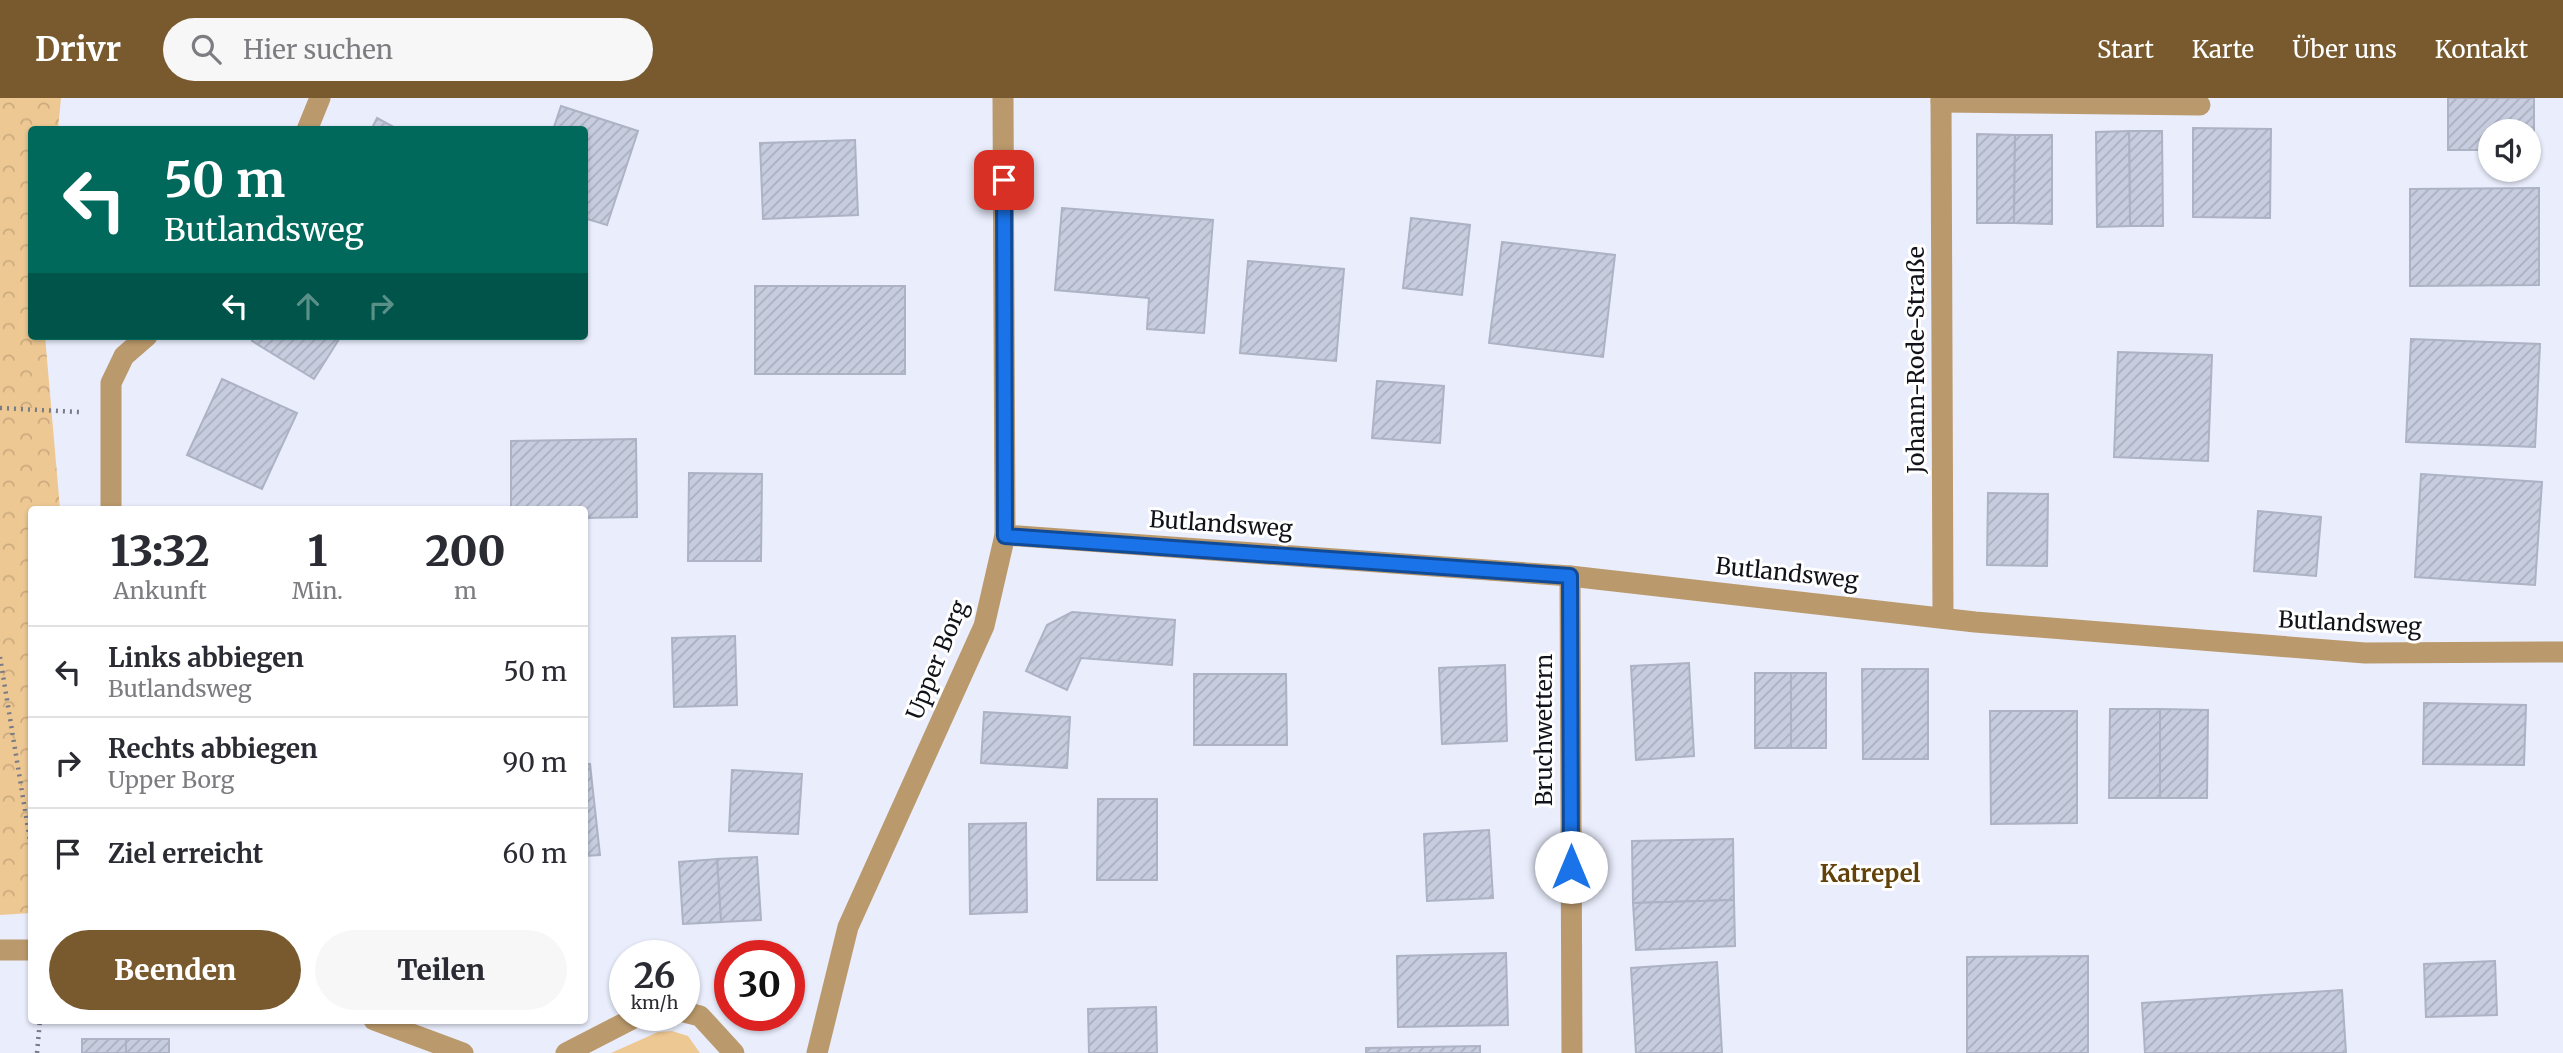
<!DOCTYPE html>
<html lang="de">
<meta charset="utf-8">
<style>
body{margin:0;font-family:Merriweather,serif;background:#f7f7f7;color:#2b2b33;height:100vh;display:flex;flex-direction:column;font-size:26px;white-space:nowrap}
*{box-sizing:border-box;margin:0}
p{font-size:23px;color:#7c7c81}
.icon{flex:none;width:38px;height:38px;fill:none;stroke:currentColor;stroke-width:2;stroke-linecap:round;stroke-linejoin:round}
.map{position:relative;flex:1;overflow:hidden}
.drawer{position:absolute;left:28px;top:408px;width:560px;height:518px;display:flex;flex-direction:column;background:#fff;border-radius:7px;box-shadow:0 2px 5px #0004}
.drawer>*{flex:none}
.hud{position:absolute;left:28px;top:28px;width:560px;height:214px;border-radius:7px;box-shadow:0 2px 5px #0004;background:#00695c;color:#fff;overflow:hidden}
.buttons{position:absolute;left:2478px;top:21px;display:grid;gap:14px}
.buttons a{display:grid;place-items:center;width:63px;height:63px;border-radius:50%;background:#fff;box-shadow:0 2px 5px #0004;font-size:35px}
.speed{position:absolute;left:609px;top:842px;display:flex;gap:14px;font-size:35px;font-weight:700;text-align:center}
.speed>*{display:grid;place-content:center;width:91px;height:91px;border-radius:50%;background:#fff;box-shadow:0 2px 5px #0004;line-height:1}
.speed small{font-size:18px;font-weight:400}
.speed .limit{border:10px solid #d22;background:#fff;color:#111}
.pin{position:absolute;display:grid;place-items:center;width:60px;height:60px;color:#fff;margin:-30px;border-radius:14px;box-shadow:0 4px 10px #0006}
.me{position:absolute;width:77px;margin:-38px;rotate:0deg;stroke-linejoin:round;filter:drop-shadow(0 0 5px #0008)}
.turn{display:flex;align-items:center;gap:24px;height:147px;padding:0 21px;font-size:32px}
.turn .icon{width:91px;height:91px;stroke-width:2.5}
.turn b{display:block;font-size:49px;line-height:60px}
.lanes{display:flex;align-items:center;height:66px;padding:0 21px;background:#0003;justify-content:center;gap:35px;direction:ltr}
.lanes .off{opacity:.35}
.eta{display:flex;justify-content:space-evenly;align-items:center;height:119px;text-align:center}
.eta b{font-size:42px;font-weight:800;line-height:49px}
.primary-button{display:flex;gap:14px;margin-top:auto;padding:14px 21px}
.primary-button a{flex:1;height:80px;border-radius:42px;background:#785a2e;color:#fff;font-size:28px;font-weight:800;line-height:80px;text-align:center}
.primary-button a+a{background:#f7f7f7;color:#2b2b33}
ul{padding:0;list-style:none}
li{display:flex;align-items:center;gap:21px;height:91px;padding:0 21px;border-top:2px solid #e1e1e2}
li div{flex:1}
li b{display:block;font-size:26px}
li em{font-style:normal}
header{display:flex;align-items:center;gap:42px;box-sizing:border-box;height:98px;padding:0 35px;background:#785a2e;color:#fff}
header strong{font-size:33px}
nav{display:flex;gap:38px;margin-inline-start:auto;font-size:24px}
.search{width:490px;height:63px;background:#f7f7f7;display:flex;align-items:center;gap:18px;box-sizing:border-box;padding:0 24px;border-radius:38px;color:#7c7c81;font-size:26px}
.map>svg:first-child{display:block}
</style>
<header>
<strong>Drivr</strong>
<div class="search"><svg class="icon" aria-label="search" viewBox="0 0 24 24"><circle cx="10" cy="10" r="6"/><path d="M15 15l6 6"/></svg>Hier suchen</div>
<nav><a>Start</a><a>Karte</a><a>Über uns</a><a>Kontakt</a></nav>
</header>
<div class="map">
<svg width="2563" height="955" viewBox="0 0 2563 955">
<defs>
<pattern id="forest-crowns" width="20" height="18" patternUnits="userSpaceOnUse" patternTransform="scale(1.75)"><rect width="20" height="18" fill="#eec893"/><path d="M2 6a3 3 0 1 1 6 0M12 15a3 3 0 1 1 6 0" fill="none" stroke="#cbab7e"/></pattern>
<pattern id="building-hatch" width="6" height="6" patternUnits="userSpaceOnUse" patternTransform="scale(1.75)"><rect width="6" height="6" fill="#c7cddf"/><path d="M-1 1l2-2M0 6l6-6M5 7l2-2" fill="none" stroke="#aaafbf"/></pattern>
</defs>
<rect width="100%" height="100%" fill="#e9edfc"/>
<!-- green -->
<path fill="#eec893" d="M672 933 688 938 700 955H611L658 934Z"/>
<!-- forest -->
<path fill="url(#forest-crowns)" d="M0 0H61L58 31 32 32V238H45L60 411H32L31 815 0 817Z"/>
<!-- building -->
<g fill="url(#building-hatch)" stroke="#adb2c4" stroke-width="2">
<path d="M2448 0H2534V52H2529V33H2490V52H2448Z"/>
<path d="M561 8 638 33 607 127 584 120V32H553Z"/>
<path d="M377 20 399 32H371Z"/>
<path d="M2193 30 2271 31 2270 120 2193 119Z"/>
<path d="M2129 33H2162L2163 128H2130Z"/>
<path d="M2129 33 2130 128 2097 129 2096 34Z"/>
<path d="M1977 36 2015 37 2014 125H1977Z"/>
<path d="M2015 37H2052V126L2014 125Z"/>
<path d="M855 42 858 117 763 121 760 45Z"/>
<path d="M2539 90V187L2410 188V91Z"/>
<path d="M1062 110 1213 122 1204 235 1147 231 1149 200 1055 192Z"/>
<path d="M1411 120 1470 127 1462 197 1403 190Z"/>
<path d="M1502 144 1615 157 1603 259 1489 245Z"/>
<path d="M1248 163 1344 171 1336 263 1240 255Z"/>
<rect x="755" y="188" width="150" height="88"/>
<path d="M255 238H341L314 281 252 243Z"/>
<path d="M2411 241 2540 246 2535 349 2406 344Z"/>
<path d="M2118 254 2212 257 2208 363 2114 359Z"/>
<path d="M222 281 297 315 262 391 187 357Z"/>
<path d="M1377 283 1444 288 1440 345 1372 340Z"/>
<path d="M636 341 637 419 584 420V411H511V343Z"/>
<path d="M689 375 762 376 761 463H688Z"/>
<path d="M2421 376 2542 384 2535 487 2415 479Z"/>
<path d="M1988 395 2048 396 2047 468 1987 467Z"/>
<path d="M2258 413 2321 419 2316 478 2254 473Z"/>
<path d="M1072 514 1175 522 1172 567 1081 560 1067 592 1026 573 1047 527Z"/>
<path d="M735 538 737 607 674 609 672 540Z"/>
<path d="M1689 565 1694 658 1636 662 1631 568Z"/>
<path d="M1505 567 1507 643 1442 646 1439 570Z"/>
<path d="M1862 571H1928V661H1863Z"/>
<rect x="1755" y="575" width="36" height="75"/>
<rect x="1791" y="575" width="35" height="75"/>
<path d="M1194 576H1286L1287 647H1194Z"/>
<path d="M2424 605 2526 607 2524 667 2423 666Z"/>
<path d="M2110 611H2160V700H2109Z"/>
<path d="M2160 611 2208 612 2207 700H2160Z"/>
<path d="M1990 613H2077V725L1991 726Z"/>
<path d="M984 614 1070 619 1067 670 981 665Z"/>
<path d="M584 666H590L600 757 584 758Z"/>
<path d="M732 672 802 676 798 736 729 733Z"/>
<path d="M1098 701H1157V782H1097Z"/>
<path d="M1026 725 1027 814 970 816 969 726Z"/>
<path d="M1489 732 1493 800 1427 803 1424 736Z"/>
<path d="M1733 741 1734 802 1633 805 1632 743Z"/>
<path d="M757 759 761 822 721 824 717 761Z"/>
<path d="M717 761 721 824 683 826 679 764Z"/>
<path d="M1734 802 1735 848 1636 852 1633 805Z"/>
<path d="M1506 855 1508 927 1398 929 1397 858Z"/>
<path d="M2088 858V955H1967V859Z"/>
<path d="M2495 863 2497 917 2426 919 2424 866Z"/>
<path d="M1717 864 1722 955H1636L1631 870Z"/>
<path d="M2342 892 2346 955H2145L2142 905Z"/>
<path d="M1156 909 1157 955H1089L1088 911Z"/>
<rect x="82" y="941" width="44" height="14"/>
<rect x="126" y="941" width="43" height="14"/>
<path d="M1480 948V955H1366V950Z"/>
</g>
<g fill="none" stroke-linecap="round" stroke-linejoin="round">
<!-- path -->
<g stroke="#787a85" stroke-width="4.5" stroke-dasharray="2 5" stroke-linecap="butt">
<path d="M0 310 79 314"/>
<path d="M0 559 32 755"/>
<path d="M37 955 40 922"/>
</g>
<!-- minor -->
<g stroke="#ba996c" stroke-width="21">
<path d="M1941 0 1943 519"/>
<path d="M1941 4 2200 7"/>
<path d="M307 32 320 0"/>
<path d="M111 411V285L124 258 147 238"/>
<path d="M1005 437 1570 478 1975 524 2365 555 2563 554"/>
<path d="M1570 478 1572 955"/>
<path d="M0 852H32"/>
<path d="M684 914 700 918 734 955"/>
<path d="M374 922 463 955"/>
<path d="M566 955 640 917"/>
<path d="M817 955 848 829 984 528 1005 437 1003 0"/>
</g>
</g>
<g fill="none" stroke-linecap="round" stroke-linejoin="round">
<defs>
<path id="route" d="M1004 82 1005 438 1570 478 1571 769"/>
</defs>
<!-- route casing -->
<use href="#route" stroke="#114b97" stroke-width="18"/>
<!-- route -->
<use href="#route" stroke="#1a73e8" stroke-width="12"/>
</g>
<g text-anchor="middle" stroke-width="6" stroke-linejoin="round" paint-order="stroke">
<!-- street labels -->
<g font-size="23" fill="#12131a" stroke="#fff">
<text transform="translate(1916 262) rotate(-90)" y="8">Johann-Rode-Straße</text>
<text transform="translate(1221 426) rotate(4)" y="8">Butlandsweg</text>
<text transform="translate(1787 475) rotate(6)" y="8">Butlandsweg</text>
<text transform="translate(2350 525) rotate(3)" y="8">Butlandsweg</text>
<text transform="translate(937 562) rotate(-68)" y="8">Upper Borg</text>
<text transform="translate(1544 632) rotate(-90)" y="8">Bruchwettern</text>
</g>
<!-- neighbourhood labels -->
<g font-size="24" font-weight="bold" fill="#62420a" stroke="#fff">
<text x="1870" y="784">Katrepel</text>
</g>
</g>
</svg>
<div class="buttons">
<a><svg class="icon" aria-label="sound" viewBox="0 0 24 24"><path d="M4 9h4l5-4v14l-5-4H4zM17 9q2 3 0 6"/></svg></a>
</div>
<div class="speed"><div>26<small>km/h</small></div><div class="limit">30</div></div>
<div class="pin" style="left:1004px;top:82px;background:#d93025"><svg class="icon" aria-label="arrive" viewBox="0 0 24 24"><path d="M6 21V4h12l-3 4 3 4H6"/></svg></div>
<svg class="me" style="left:1571px;top:769px" viewBox="-20 -20 40 40"><circle r="19" fill="#fff"/><path d="M0-13L10 11 0 6-10 11z" fill="#1a73e8"/></svg>
<div class="hud">
<div class="turn"><svg class="icon" aria-label="left" viewBox="0 0 24 24"><path d="M17 20v-9H6M10 6l-5 5 5 5"/></svg><div><b>50 m</b>Butlandsweg</div></div>
<div class="lanes"><svg class="icon" aria-label="left" viewBox="0 0 24 24"><path d="M17 20v-9H6M10 6l-5 5 5 5"/></svg><svg class="icon off" aria-label="ahead" viewBox="0 0 24 24"><path d="M12 20V5M6 11l6-6 6 6"/></svg><svg class="icon off" aria-label="right" viewBox="0 0 24 24"><path d="M7 20v-9h11M14 6l5 5-5 5"/></svg></div>
</div>
<section class="drawer">
<div class="eta">
<div><b>13:32</b><p>Ankunft</p></div>
<div><b>1</b><p>Min.</p></div>
<div><b>200</b><p>m</p></div>
</div>
<ul>
<li><svg class="icon" aria-label="left" viewBox="0 0 24 24"><path d="M17 20v-9H6M10 6l-5 5 5 5"/></svg><div><b>Links abbiegen</b><p>Butlandsweg</p></div><em>50 m</em></li>
<li><svg class="icon" aria-label="right" viewBox="0 0 24 24"><path d="M7 20v-9h11M14 6l5 5-5 5"/></svg><div><b>Rechts abbiegen</b><p>Upper Borg</p></div><em>90 m</em></li>
<li><svg class="icon" aria-label="arrive" viewBox="0 0 24 24"><path d="M6 21V4h12l-3 4 3 4H6"/></svg><div><b>Ziel erreicht</b></div><em>60 m</em></li>
</ul>
<div class="primary-button"><a>Beenden</a><a>Teilen</a></div>
</section>
</div>
